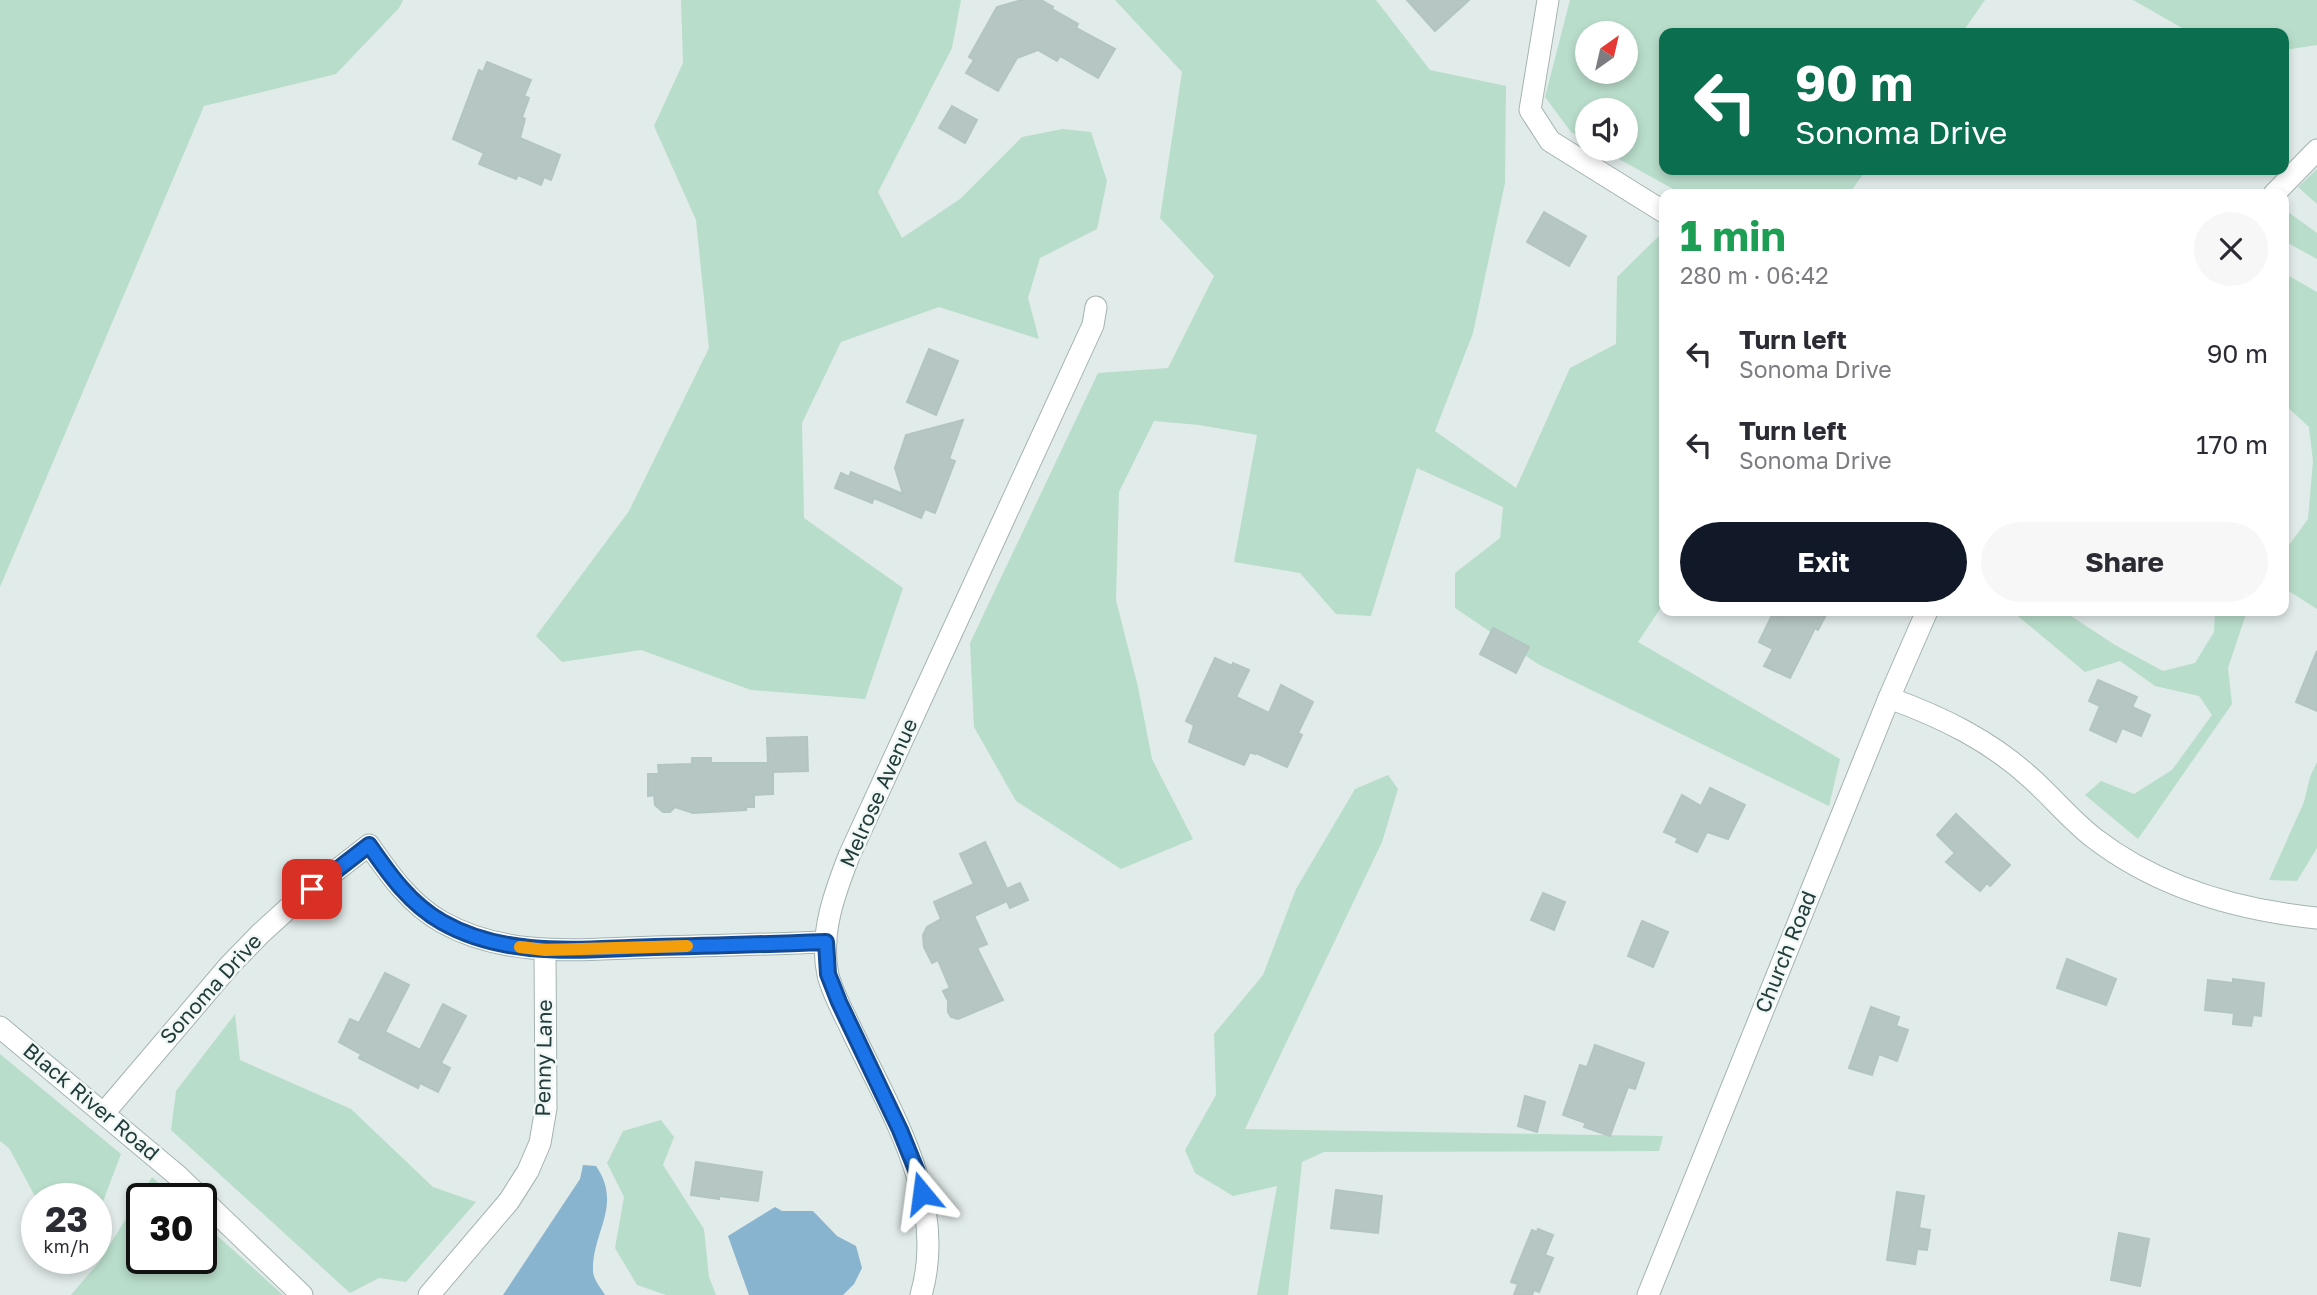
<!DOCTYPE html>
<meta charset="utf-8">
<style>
body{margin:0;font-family:"Golos Text",sans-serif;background:#f7f7f7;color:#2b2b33;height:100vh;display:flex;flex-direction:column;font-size:26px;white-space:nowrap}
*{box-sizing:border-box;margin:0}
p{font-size:23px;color:#7c7c81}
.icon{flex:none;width:38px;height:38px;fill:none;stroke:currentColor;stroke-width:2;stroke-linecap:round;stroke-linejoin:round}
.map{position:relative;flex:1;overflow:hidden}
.drawer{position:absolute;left:1659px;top:189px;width:630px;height:427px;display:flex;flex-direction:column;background:#fff;border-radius:14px;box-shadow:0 4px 10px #0003}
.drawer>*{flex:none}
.hud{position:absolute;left:1659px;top:28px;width:630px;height:147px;border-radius:14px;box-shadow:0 4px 10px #0003;background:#0b6e4f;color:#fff;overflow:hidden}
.needle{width:46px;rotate:34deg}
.tools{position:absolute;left:1575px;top:21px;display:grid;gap:14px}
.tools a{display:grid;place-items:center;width:63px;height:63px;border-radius:50%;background:#fff;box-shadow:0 4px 10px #0003;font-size:35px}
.speed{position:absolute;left:21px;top:1183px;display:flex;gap:14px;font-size:35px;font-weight:700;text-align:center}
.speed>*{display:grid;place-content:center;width:91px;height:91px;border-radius:50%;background:#fff;box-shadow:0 4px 10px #0003;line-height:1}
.speed small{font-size:18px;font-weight:400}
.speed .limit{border:4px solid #111;border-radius:10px;background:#fff;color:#111}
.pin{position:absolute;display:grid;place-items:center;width:60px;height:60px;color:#fff;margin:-30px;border-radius:14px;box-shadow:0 4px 10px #0006}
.me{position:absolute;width:77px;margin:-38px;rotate:344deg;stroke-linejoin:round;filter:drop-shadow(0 0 5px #0008)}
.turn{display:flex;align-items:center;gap:24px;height:147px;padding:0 21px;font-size:32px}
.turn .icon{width:91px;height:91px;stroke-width:2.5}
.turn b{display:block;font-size:49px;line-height:60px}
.round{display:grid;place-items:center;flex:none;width:74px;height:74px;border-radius:37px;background:#f7f7f7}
.summary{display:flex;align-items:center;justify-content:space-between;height:119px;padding:0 21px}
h1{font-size:42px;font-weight:700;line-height:52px;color:#1e9e55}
.primary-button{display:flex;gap:14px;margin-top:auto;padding:14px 21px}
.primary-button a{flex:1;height:80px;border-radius:42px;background:#111827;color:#fff;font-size:28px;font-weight:700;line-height:80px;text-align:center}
.primary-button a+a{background:#f7f7f7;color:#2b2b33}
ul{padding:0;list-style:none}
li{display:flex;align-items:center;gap:21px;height:91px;padding:0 21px}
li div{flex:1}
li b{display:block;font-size:26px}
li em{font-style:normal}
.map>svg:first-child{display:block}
</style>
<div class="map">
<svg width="2317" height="1295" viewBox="0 0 2317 1295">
<rect width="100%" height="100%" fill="#e1ebe9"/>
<!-- green -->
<g fill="#b9ddcb" fill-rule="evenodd">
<path d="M0 0H403L399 8 336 74 204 106 0 587Z"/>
<path d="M681 0H961L952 48 878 192 902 238 960 199 1022 137 1063 129 1091 132 1107 181 1097 229 1040 258 1028 298 1039 339 939 307 841 342 802 423 804 518 903 588 865 699 751 690 641 650 562 662 536 636 629 511 709 348 696 220 654 126 683 63Z"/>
<path d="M1115 0H1376L1430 70 1506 86 1505 183 1473 333 1435 431 1516 488 1570 368 1616 344 1617 277 1664 231V603L1638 642 1840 759 1829 806 1538 664 1455 608V573L1500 538 1503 507 1417 468 1371 616 1336 614 1300 573 1234 562 1257 435 1199 425 1154 421 1119 492 1116 600 1138 687 1152 759 1193 839 1121 869 1016 801 974 727 970 643 1098 373 1168 368 1214 276 1160 218 1182 72Z"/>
<path d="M1570 0H1985L1962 33H1664V170H1866L1849 194H1682L1601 149H1626V110H1587V141L1571 132 1545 97ZM1587 33H1626V72H1587Z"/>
<path d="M2133 0H2317V45L2284 50V33H2191Z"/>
<path d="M2317 169V204L2298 187Z"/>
<path d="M2284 209 2317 233V259L2284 241Z"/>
<path d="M2284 273 2317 292V609L2284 588V552L2308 519 2313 461 2309 427 2284 404Z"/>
<path d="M2012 611H2057L2071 616 2115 645 2163 671 2195 663 2214 632 2215 611H2247L2228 668 2232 704 2138 839 2085 795 2101 781 2134 794 2172 770 2212 715 2199 696 2155 686 2120 661 2085 672Z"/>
<path d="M2317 762V848L2297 881 2269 880 2304 802 2310 777Z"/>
<path d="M1388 775 1398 789 1382 842 1245 1129 1663 1136 1659 1151 1324 1152 1302 1162 1288 1295H1257L1277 1186 1233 1196 1195 1173 1185 1150 1216 1095 1214 1034 1263 975 1296 889 1355 789Z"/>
<path d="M235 1014 240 1060 351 1109 433 1187 476 1202 406 1282 379 1278 350 1293 171 1130 176 1091Z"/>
<path d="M0 1054 121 1154 96 1220V1199L37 1200 9 1148 0 1141Z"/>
<path d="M661 1120 674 1137 663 1165 704 1229 709 1277 716 1295H666L637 1285 615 1248 624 1197 607 1163 623 1131Z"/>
<path d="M152 1177 176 1199H142V1258H201V1221L283 1295H71L99 1262Z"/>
</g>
<!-- water -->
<g fill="#88b4d0">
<path d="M583 1165 596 1166C623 1205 592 1232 593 1271 593 1279 601 1288 605 1295H503L580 1179Z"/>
<path d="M775 1207 782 1211H813L837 1236 856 1246 862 1268 854 1284 843 1295H749L728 1236Z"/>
</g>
<!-- building -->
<g fill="#b6c6c3" stroke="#b3c5c2" stroke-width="2">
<path d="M1022 0H1041L1053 7 1052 9 1078 24 1076 28 1115 49 1098 78 1060 56 1057 61 1038 50 1017 58 998 91 966 73 974 60 969 57 997 7Z"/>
<path d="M1407 0H1469L1435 31Z"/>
<path d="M487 62 531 80 524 96 529 98 522 117 525 119 520 138 560 155 551 180 544 177 541 185 518 175 516 179 479 164 484 153 453 139 479 70 483 72Z"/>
<path d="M952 106 977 120 965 143 939 128Z"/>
<path d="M1544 212 1586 236 1569 266 1527 242Z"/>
<path d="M929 349 958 361 936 415 907 402Z"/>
<path d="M963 420 949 459 955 461 935 513 925 509 921 518 874 498 872 503 835 488 841 473 849 477 851 472 903 494 895 468 906 435Z"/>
<path d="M1784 611H1828L1818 630 1815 628 1790 678 1764 666 1773 649 1759 642 1773 613 1782 617Z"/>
<path d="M1493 628 1529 647 1516 673 1480 654Z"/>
<path d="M2317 651V711L2296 702Z"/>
<path d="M1215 658 1232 666 1233 663 1249 670 1236 697 1269 713 1281 685 1313 702 1298 733 1302 735 1287 767 1256 753 1255 754 1250 752 1244 765 1189 742 1194 725 1186 721Z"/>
<path d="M2098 680 2137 697 2132 707 2150 715 2141 736 2122 728 2116 742 2090 730 2100 706 2089 701Z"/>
<path d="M807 737 808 771 773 772V794L754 795V807H746V810L693 813 675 807 670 812H663L655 805 654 795 648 796V774H659L658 765 692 764V758H711V763H768L767 738Z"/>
<path d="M1710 788 1745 805 1728 839 1707 832 1697 852 1676 842 1678 838 1664 832 1682 795 1701 806Z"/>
<path d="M1956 814 2010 865 1990 886 1987 883 1980 891 1946 862 1955 853 1937 835Z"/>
<path d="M985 842 1007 889 1020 883 1028 900 1010 908 1007 901 974 916 987 944 977 948 1003 1000 958 1019 951 1017 948 1012V1001L943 991 950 988 938 960 932 963 924 947 923 935 927 927 941 919 934 902 974 884 960 854Z"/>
<path d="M1543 893 1565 902 1554 930 1531 920Z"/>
<path d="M1642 921 1668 932 1653 967 1628 956Z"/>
<path d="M2067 959 2116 979 2106 1005 2057 988Z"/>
<path d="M385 973 409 985 385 1032 420 1050 443 1004 466 1016 441 1063 450 1068 438 1092 420 1083 418 1088 359 1058 361 1054 339 1042 350 1019 359 1023Z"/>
<path d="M2233 979 2264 983 2261 1016 2253 1015 2251 1026 2233 1024 2234 1013 2205 1010 2208 980 2233 983Z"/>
<path d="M1871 1007 1899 1017 1896 1026 1908 1030 1897 1061 1879 1054 1872 1075 1849 1068Z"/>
<path d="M1595 1045 1644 1063 1635 1089 1628 1087 1610 1136 1584 1127 1586 1123 1563 1115 1580 1065 1587 1067Z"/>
<path d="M1525 1096 1545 1102 1537 1132 1518 1126Z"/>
<path d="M696 1162 762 1172 758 1201 719 1196V1199L691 1195Z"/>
<path d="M1336 1190 1382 1196 1378 1233 1331 1228Z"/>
<path d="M1897 1192 1924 1196 1919 1228 1930 1230 1927 1250 1917 1249 1915 1264 1887 1260Z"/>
<path d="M1538 1229 1553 1235 1545 1255 1553 1258 1539 1292 1534 1290 1532 1295H1514L1518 1284 1511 1282 1518 1264 1532 1230 1537 1232Z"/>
<path d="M2119 1233 2149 1239 2140 1286 2111 1280Z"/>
</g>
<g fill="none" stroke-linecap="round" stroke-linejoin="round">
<defs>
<g id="minor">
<path d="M1548 0 1530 110 1550 141 1664 212"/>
<path d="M2274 194 2317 150"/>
<path d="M1889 698C1942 717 1991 741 2032 779 2053 798 2072 821 2094 838 2159 888 2237 910 2317 918"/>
<path d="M0 1027 178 1176 302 1295"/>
<path d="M104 1113 229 966 260 934 293 904 369 845C389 874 410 904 442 922 508 959 583 949 655 947 712 946 769 944 826 942"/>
<path d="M429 1295 509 1201 528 1171 540 1143 546 1108 545 950"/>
<path d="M921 1295C948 1202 892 1114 853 1033 845 1015 833 995 828 975 819 934 835 892 849 856L1093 325 1096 307"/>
<path d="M1648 1295 1889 698 1927 611"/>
</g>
</defs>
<!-- minor casing -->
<use href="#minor" stroke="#a4b3b1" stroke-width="23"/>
<!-- minor -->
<use href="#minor" stroke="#fff" stroke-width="21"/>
</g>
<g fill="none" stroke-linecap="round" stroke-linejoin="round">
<defs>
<path id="route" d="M312 889 369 845C389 874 410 904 442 922 507 959 583 949 655 947 712 946 769 944 826 942L828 974 839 1002 900 1130 917 1172 922 1193"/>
</defs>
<!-- route casing -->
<use href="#route" stroke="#114b97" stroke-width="18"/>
<!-- route -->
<use href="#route" stroke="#1a73e8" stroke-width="12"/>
<!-- slow -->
<path stroke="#f59e0b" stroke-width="12" d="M520 947 545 950 687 946"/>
</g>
<g text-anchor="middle" stroke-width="5" stroke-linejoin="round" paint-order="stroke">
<!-- street labels -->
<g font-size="21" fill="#213c3b" stroke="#f1f8f6">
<text transform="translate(879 793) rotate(-66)" y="7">Melrose Avenue</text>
<text transform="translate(1786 952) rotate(-68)" y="7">Church Road</text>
<text transform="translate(211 989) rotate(-48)" y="7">Sonoma Drive</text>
<text transform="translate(544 1058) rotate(-89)" y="7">Penny Lane</text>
<text transform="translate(91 1102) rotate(40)" y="7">Black River Road</text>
</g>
</g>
</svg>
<div class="tools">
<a><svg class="needle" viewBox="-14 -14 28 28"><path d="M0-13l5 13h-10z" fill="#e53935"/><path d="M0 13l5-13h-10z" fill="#7c7c81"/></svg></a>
<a><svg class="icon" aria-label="sound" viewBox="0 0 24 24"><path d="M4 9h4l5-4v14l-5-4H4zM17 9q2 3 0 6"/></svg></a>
</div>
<div class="speed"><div>23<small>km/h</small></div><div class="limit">30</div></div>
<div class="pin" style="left:312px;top:889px;background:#d93025"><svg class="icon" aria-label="arrive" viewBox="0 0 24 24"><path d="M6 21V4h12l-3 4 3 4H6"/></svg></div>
<svg class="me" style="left:922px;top:1193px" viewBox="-20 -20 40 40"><path d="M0-17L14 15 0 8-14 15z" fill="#1a73e8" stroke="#fff" stroke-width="4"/></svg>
<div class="hud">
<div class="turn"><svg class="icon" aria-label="left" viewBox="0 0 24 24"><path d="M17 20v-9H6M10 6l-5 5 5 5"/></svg><div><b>90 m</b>Sonoma Drive</div></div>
</div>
<section class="drawer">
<div class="summary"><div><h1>1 min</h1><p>280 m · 06:42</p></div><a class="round"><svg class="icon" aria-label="close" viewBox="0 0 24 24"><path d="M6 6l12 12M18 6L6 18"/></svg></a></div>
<ul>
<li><svg class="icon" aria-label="left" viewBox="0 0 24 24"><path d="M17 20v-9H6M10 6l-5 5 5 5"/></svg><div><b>Turn left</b><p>Sonoma Drive</p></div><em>90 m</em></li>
<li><svg class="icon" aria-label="left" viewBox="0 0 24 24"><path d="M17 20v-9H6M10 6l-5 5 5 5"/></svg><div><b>Turn left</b><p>Sonoma Drive</p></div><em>170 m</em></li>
</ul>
<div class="primary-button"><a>Exit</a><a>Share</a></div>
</section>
</div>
